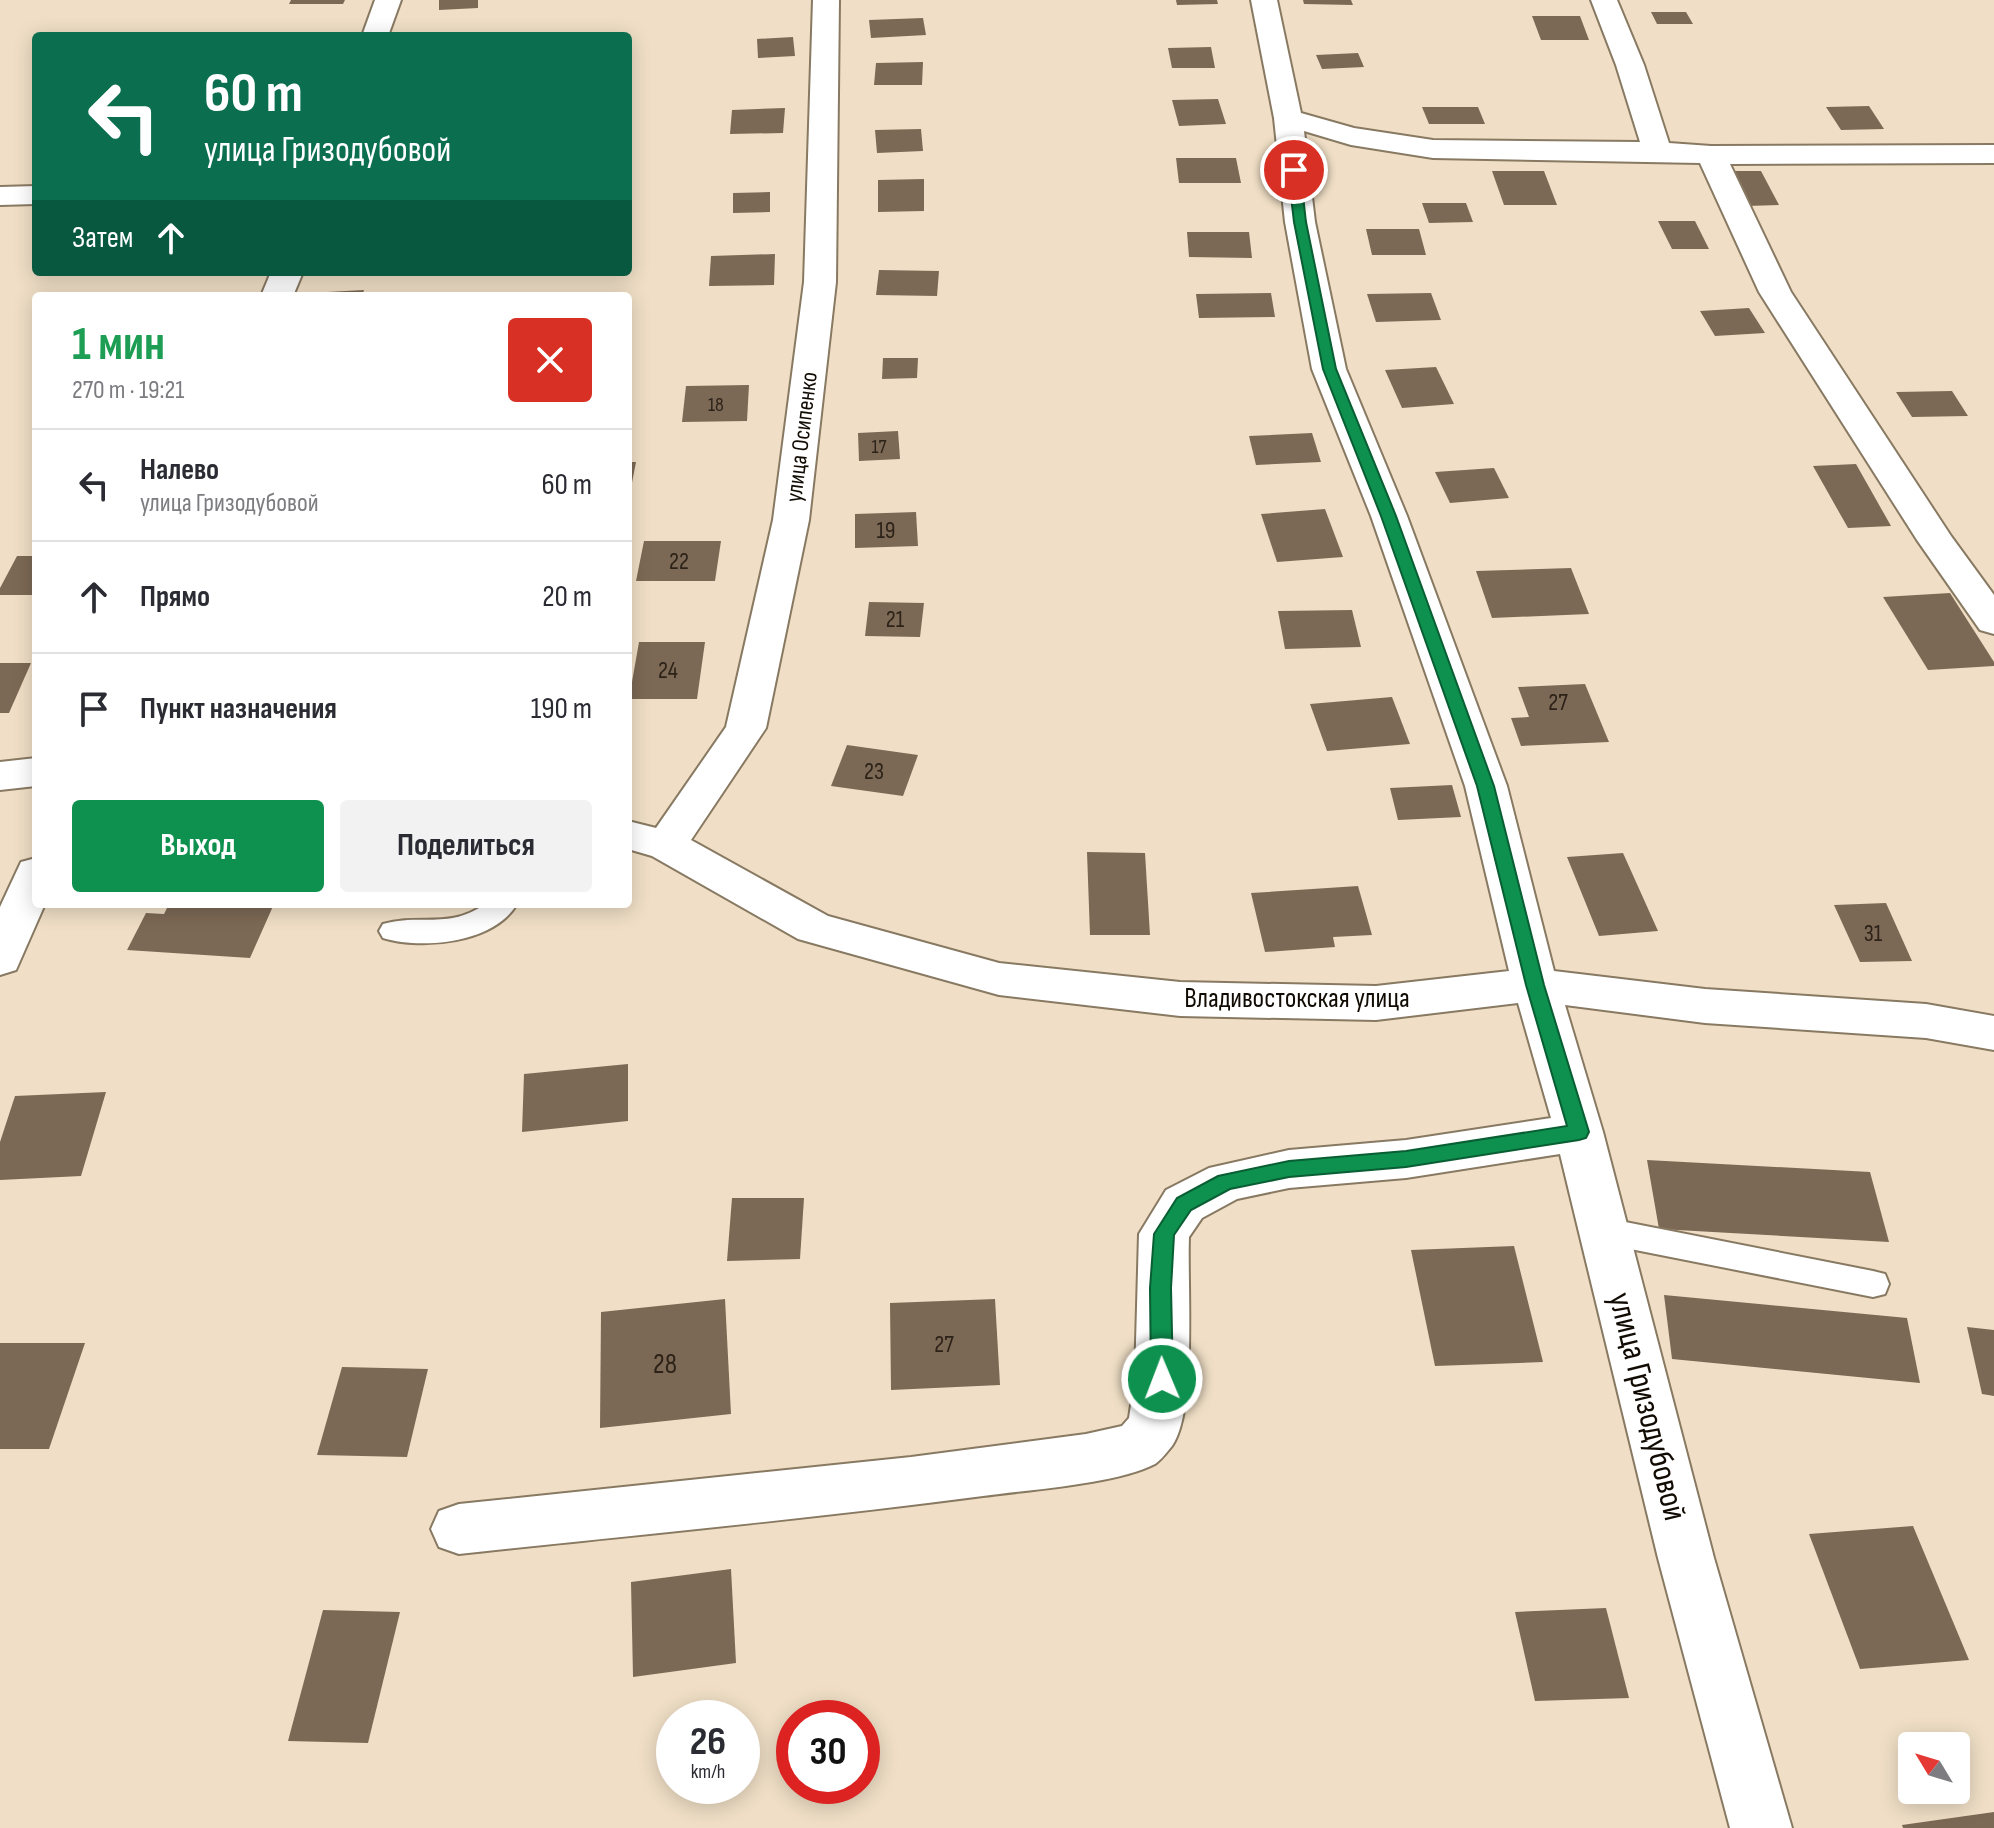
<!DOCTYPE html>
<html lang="ru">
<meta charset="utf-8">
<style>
body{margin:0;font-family:"Sofia Sans Condensed",sans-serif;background:#f2f2f3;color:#2b2b33;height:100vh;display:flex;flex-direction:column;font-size:30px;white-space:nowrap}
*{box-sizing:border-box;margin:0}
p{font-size:26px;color:#7c7c81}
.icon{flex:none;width:44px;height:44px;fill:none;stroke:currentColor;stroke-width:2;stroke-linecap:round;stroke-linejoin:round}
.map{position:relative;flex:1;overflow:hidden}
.sheet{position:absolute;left:32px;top:292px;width:600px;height:616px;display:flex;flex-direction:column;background:#fff;border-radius:8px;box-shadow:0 4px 20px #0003}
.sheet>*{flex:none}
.guide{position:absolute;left:32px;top:32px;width:600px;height:244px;border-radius:8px;box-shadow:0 4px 20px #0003;background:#0b6e4f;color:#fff;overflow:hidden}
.needle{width:52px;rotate:308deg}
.tools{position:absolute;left:1898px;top:1732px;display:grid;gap:16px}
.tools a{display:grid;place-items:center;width:72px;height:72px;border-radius:8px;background:#fff;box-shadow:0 4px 20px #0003;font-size:40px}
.speed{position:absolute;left:656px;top:1700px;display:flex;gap:16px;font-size:40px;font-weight:700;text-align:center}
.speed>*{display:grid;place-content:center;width:104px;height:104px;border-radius:50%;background:#fff;box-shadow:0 4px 20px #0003;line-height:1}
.speed small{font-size:20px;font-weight:400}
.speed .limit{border:12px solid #d22;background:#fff;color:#111}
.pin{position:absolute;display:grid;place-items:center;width:68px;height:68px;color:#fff;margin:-34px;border:4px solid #fff;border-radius:50%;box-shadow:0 2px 8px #0007}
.me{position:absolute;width:88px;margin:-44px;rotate:359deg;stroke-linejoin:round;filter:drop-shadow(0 0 6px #0008)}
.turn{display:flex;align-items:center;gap:28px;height:168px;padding:0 40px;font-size:36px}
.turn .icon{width:104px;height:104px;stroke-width:2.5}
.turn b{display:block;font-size:56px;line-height:68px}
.then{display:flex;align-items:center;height:76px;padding:0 40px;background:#0003;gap:16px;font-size:30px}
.round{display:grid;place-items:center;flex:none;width:84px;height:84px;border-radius:8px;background:#f2f2f3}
.headline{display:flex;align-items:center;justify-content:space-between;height:136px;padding:0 40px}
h1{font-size:48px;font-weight:700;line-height:60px;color:#1e9e55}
.action{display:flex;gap:16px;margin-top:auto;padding:16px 40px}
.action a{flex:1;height:92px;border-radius:8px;background:#0e914f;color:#fff;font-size:32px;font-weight:700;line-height:92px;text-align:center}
.action a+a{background:#f2f2f3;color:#2b2b33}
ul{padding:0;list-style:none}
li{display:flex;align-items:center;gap:24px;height:112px;padding:0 40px;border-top:2px solid #e1e1e2}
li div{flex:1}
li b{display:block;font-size:30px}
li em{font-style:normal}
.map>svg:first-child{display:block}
</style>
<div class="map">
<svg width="1994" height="1828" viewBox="0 0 1994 1828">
<rect width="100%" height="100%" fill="#f0dfc6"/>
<!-- building -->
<g fill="#7c6955">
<path d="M291 0H345L343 4H289Z"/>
<path d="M439 0H478V8L439 10Z"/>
<path d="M1176 0H1217L1218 4 1177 5Z"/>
<path d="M1303 0H1351L1353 5 1304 4Z"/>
<path d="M1651 12H1686L1693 24H1657Z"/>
<path d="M1532 16H1580L1589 40H1541Z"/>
<path d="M923 18 926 35 871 38 869 20Z"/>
<path d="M793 37 795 56 758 58 757 39Z"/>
<path d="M1211 47 1215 68H1172L1168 48Z"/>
<path d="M1358 53 1364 67 1322 69 1316 55Z"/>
<path d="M923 62 922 85H874L876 63Z"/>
<path d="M1218 99 1226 124 1179 126 1172 100Z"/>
<path d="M1869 106 1884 129 1841 130 1826 107Z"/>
<path d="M1422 107H1478L1485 124H1429Z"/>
<path d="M785 108 783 133 730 134 732 110Z"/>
<path d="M921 129 923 151 877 153 875 130Z"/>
<path d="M1176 158H1236L1241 183H1179Z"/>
<path d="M1492 171H1544L1557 205H1504Z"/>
<path d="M1729 171H1761L1779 205 1747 206Z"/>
<path d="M924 179V211L878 212V180Z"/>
<path d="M770 192V212L733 213V193Z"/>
<path d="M1422 203H1466L1473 222 1429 223Z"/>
<path d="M1658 221H1695L1709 249H1672Z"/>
<path d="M1366 229H1419L1426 255H1372Z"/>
<path d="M1187 232H1249L1252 258 1189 257Z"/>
<path d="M775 254 774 285 709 286 711 256Z"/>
<path d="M879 270 939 271 937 296 876 295Z"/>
<path d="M364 290 362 296H308L309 293Z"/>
<path d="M1271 293 1275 317 1199 318 1196 294Z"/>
<path d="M1431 293 1441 320 1376 322 1367 294Z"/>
<path d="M1749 308 1765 333 1715 336 1700 311Z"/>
<path d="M883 358H918L917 378 882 379Z"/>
<path d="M1436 367 1454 404 1402 408 1385 370Z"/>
<path d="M749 385 747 421 682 422 686 386Z"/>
<path d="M1952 391 1968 416 1912 417 1896 392Z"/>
<path d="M898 431 900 459 859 461 858 433Z"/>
<path d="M1312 433 1321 462 1256 465 1249 436Z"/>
<path d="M628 462H636L629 498H628Z"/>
<path d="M1856 464 1891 526 1848 528 1813 466Z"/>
<path d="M1494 468 1509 498 1450 503 1435 472Z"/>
<path d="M1325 509 1343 557 1277 562 1261 514Z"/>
<path d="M916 512 918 546 855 548V514Z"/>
<path d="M644 541H721L715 581H636Z"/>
<path d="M17 556H36V595H0V588Z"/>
<path d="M1571 568 1589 614 1492 618 1476 571Z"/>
<path d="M1950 593 1994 662V666L1928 670 1883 597Z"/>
<path d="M869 602 924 603 920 637 865 636Z"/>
<path d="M1352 610 1361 647 1285 649 1278 611Z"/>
<path d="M639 642H705L697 699H629Z"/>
<path d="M0 663H31L9 713H0Z"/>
<path d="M1585 684 1609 742 1521 746 1511 718 1529 717 1518 687Z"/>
<path d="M1392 697 1410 744 1327 751 1310 704Z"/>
<path d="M847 745 918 755 903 796 831 786Z"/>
<path d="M1452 785 1461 817 1398 820 1390 788Z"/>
<path d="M1087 852 1145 853 1150 935H1090Z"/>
<path d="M1623 853 1658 931 1599 936 1567 857Z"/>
<path d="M1358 886 1372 935 1333 937 1335 947 1265 952 1251 893Z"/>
<path d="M1886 903 1912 961 1860 962 1834 905Z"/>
<path d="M169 904H274L250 958 127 950 146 913 164 914Z"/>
<path d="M628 1064V1121L522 1132 524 1074Z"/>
<path d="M106 1092 81 1176 0 1180V1142L15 1096Z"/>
<path d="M1647 1160 1870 1172 1889 1242 1659 1229Z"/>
<path d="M732 1198H804L800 1259 727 1261Z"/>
<path d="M1514 1246 1543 1362 1435 1366 1411 1250Z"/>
<path d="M1664 1295 1907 1318 1920 1383 1672 1359Z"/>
<path d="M725 1299 731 1414 600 1428 601 1312Z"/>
<path d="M995 1299 1000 1385 891 1390 890 1303Z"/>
<path d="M1967 1327 1994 1330V1396L1982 1394Z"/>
<path d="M0 1343H85L49 1449H0Z"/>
<path d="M342 1367 428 1369 407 1457 317 1455Z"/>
<path d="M1913 1526 1969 1660 1860 1669 1809 1534Z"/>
<path d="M731 1569 736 1663 633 1677 631 1582Z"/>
<path d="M1606 1608 1629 1698 1535 1701 1515 1612Z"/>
<path d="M323 1610 400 1612 368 1743 288 1741Z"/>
<path d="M1994 1812V1828H1903L1902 1825Z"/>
</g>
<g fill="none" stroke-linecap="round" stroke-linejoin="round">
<defs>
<g id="service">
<path d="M485 904H517C494 943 422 950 383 938L379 931 383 924C420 913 449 930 485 904Z"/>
<path d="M1605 1218 1873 1271 1885 1274 1889 1284 1885 1294 1873 1297 1605 1244 1594 1240 1589 1231 1594 1222Z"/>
</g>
<g id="minor">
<path d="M375 0H401L388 36H362Z"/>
<path d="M813 0H839L836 282 809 520 766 728 691 840 828 916 999 963 1180 982 1376 986 1509 971 1465 786 1371 516 1312 369 1285 222 1274 118 1251 0H1277L1301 113 1354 128 1433 140 1640 142 1616 65 1591 0H1617L1644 65 1669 143 1711 146 1994 145V163L1730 164 1791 292 1951 536 1994 595V634L1980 630 1917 540 1759 292 1700 163 1433 158 1351 145 1304 131 1315 222 1346 369 1407 516 1507 786 1554 971 1705 989 1926 1004 1994 1016V1050L1926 1038 1705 1023 1565 1005 1603 1132 1714 1558 1792 1828H1730L1658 1558 1560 1154 1406 1178 1289 1188 1237 1199 1202 1218 1189 1237C1187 1285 1197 1411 1172 1446 1167 1452 1161 1460 1155 1464 1117 1484 1027 1490 983 1496 809 1519 634 1535 459 1554L439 1547 431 1529 439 1511 459 1504 911 1457 1086 1434 1122 1426 1129 1418 1135 1379 1139 1234 1166 1190 1209 1168 1289 1150 1406 1140 1551 1118 1518 1003 1376 1020 1180 1016 999 995 798 939 652 856 628 849V821L656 828 726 727 773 520 804 282Z"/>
<path d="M36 186V204L0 205V187Z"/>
<path d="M271 272H303L293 296H261Z"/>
<path d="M36 758V786L0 790V762Z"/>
<path d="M36 858V904H45L16 970 0 975V907L21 862Z"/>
</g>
</defs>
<!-- service casing -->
<use href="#service" stroke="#887962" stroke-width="4"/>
<!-- minor casing -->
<use href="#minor" stroke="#887962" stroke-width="4"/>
<!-- service -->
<use href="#service" fill="#fff" fill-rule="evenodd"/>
<!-- minor -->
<use href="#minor" fill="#fff" fill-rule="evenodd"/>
</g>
<!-- route -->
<path fill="#0e914f" stroke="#095e33" stroke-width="2" d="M1294 166 1300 170 1306 222 1336 369 1396 516 1494 786 1544 985 1589 1132 1586 1138 1579 1140 1406 1167 1289 1177 1230 1189 1191 1210 1174 1235 1171 1288 1173 1379 1170 1386 1162 1388 1154 1386 1151 1379 1150 1288 1154 1234 1177 1198 1218 1176 1289 1161 1406 1151 1567 1126 1526 985 1477 786 1381 516 1323 369 1294 222 1288 170Z"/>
<g text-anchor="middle" stroke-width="6" stroke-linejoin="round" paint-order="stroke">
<!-- far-number labels -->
<g font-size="20" fill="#2c2218">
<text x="716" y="411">18</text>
<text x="879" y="453">17</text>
</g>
<!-- far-street labels -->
<g font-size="24" fill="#110b04" stroke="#fff">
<text transform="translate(801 437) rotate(-83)" y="8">улица Осипенко</text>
</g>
<!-- number labels -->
<g font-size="24" fill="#2c2218">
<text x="886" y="538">19</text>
<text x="679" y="569">22</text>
<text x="895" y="627">21</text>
<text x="668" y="678">24</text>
<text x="1558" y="710">27</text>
<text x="874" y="779">23</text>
<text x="1873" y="941">31</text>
<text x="944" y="1352">27</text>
</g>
<!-- street labels -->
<g font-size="28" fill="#110b04" stroke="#fff">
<text x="1297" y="1007">Владивостокская улица</text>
</g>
<!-- near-number labels -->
<g font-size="28" fill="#2c2218">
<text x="665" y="1373">28</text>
</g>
<!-- near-street labels -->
<g font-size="34" fill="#110b04" stroke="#fff">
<text transform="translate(1649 1406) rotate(76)" y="12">улица Гризодубовой</text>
</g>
</g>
</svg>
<div class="tools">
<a><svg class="needle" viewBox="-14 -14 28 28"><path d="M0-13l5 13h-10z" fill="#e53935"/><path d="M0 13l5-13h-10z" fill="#7c7c81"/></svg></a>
</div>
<div class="speed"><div>26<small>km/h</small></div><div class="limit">30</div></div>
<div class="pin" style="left:1294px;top:170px;background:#d93025"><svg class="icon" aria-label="arrive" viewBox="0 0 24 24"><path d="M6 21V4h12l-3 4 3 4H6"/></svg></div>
<svg class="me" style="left:1162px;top:1379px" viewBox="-20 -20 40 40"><circle r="17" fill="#0e914f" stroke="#fff" stroke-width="3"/><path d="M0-11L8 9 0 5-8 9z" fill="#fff"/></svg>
<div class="guide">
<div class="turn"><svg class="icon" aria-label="left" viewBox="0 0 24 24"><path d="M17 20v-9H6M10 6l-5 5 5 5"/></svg><div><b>60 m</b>улица Гризодубовой</div></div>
<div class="then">Затем<svg class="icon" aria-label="ahead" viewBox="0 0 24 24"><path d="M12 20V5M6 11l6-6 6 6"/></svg></div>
</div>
<section class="sheet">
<div class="headline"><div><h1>1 мин</h1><p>270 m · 19:21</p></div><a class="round" style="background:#d93025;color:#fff"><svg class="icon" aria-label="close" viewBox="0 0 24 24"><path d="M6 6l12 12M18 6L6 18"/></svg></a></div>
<ul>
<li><svg class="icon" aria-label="left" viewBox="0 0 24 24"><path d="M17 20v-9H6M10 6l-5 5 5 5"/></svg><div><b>Налево</b><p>улица Гризодубовой</p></div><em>60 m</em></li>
<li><svg class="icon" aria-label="ahead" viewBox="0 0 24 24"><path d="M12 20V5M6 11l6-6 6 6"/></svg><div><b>Прямо</b></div><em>20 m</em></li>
<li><svg class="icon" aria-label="arrive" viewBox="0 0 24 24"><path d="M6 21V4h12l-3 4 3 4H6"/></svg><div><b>Пункт назначения</b></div><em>190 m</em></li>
</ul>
<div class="action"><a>Выход</a><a>Поделиться</a></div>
</section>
</div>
